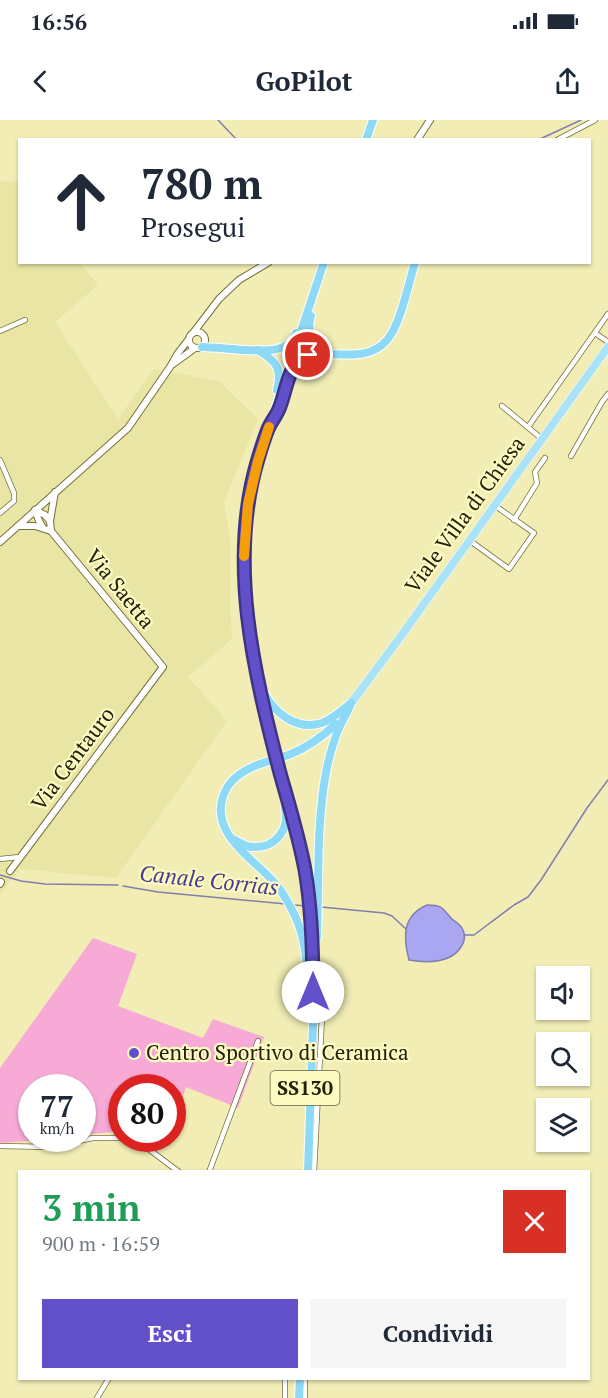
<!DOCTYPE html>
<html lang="it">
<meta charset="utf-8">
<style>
body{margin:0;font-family:"PT Serif",serif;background:#f6f6f7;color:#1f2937;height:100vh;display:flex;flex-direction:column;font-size:22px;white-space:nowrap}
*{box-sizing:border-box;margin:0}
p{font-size:20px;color:#747a83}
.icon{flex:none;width:33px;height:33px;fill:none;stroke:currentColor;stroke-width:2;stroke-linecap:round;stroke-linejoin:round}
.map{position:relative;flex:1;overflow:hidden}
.sheet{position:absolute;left:18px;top:1050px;width:572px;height:210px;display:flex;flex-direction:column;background:#fff;border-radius:0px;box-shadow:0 2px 4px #0004}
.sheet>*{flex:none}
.banner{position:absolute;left:18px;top:18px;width:573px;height:126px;border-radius:0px;box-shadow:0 2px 4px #0004;background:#fff;color:#1f2937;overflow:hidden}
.fabs{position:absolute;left:536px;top:846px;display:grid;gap:12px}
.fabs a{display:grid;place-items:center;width:54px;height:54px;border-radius:0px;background:#fff;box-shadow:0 2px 4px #0004;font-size:30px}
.speed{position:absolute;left:18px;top:954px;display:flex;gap:12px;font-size:30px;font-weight:700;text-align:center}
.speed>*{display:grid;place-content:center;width:78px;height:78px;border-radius:50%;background:#fff;box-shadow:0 2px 4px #0004;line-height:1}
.speed small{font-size:15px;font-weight:400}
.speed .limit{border:9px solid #d22;background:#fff;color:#111}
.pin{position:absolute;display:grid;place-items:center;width:51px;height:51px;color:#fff;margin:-26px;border:3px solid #fff;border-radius:50%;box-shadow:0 2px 6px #0007}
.me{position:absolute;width:66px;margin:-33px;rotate:0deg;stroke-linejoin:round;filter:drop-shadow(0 0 4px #0008)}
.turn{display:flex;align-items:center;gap:21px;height:126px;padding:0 24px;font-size:27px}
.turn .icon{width:78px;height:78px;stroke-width:2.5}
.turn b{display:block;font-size:42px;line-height:51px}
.round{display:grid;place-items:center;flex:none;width:63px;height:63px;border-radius:0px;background:#f6f6f7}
.head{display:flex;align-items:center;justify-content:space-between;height:102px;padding:0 24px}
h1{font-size:36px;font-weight:600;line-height:45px;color:#1e9e55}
.button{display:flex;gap:12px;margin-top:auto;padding:12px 24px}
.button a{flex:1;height:69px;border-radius:0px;background:#6150c9;color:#fff;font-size:24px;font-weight:600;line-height:69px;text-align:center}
.button a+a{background:#f6f6f7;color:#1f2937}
.status{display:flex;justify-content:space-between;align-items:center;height:42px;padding:0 30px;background:#fff;direction:ltr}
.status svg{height:16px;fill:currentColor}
header{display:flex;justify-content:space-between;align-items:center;height:78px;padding:0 24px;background:#fff;font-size:27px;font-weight:600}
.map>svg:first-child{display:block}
</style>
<div class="status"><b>16:56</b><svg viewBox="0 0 49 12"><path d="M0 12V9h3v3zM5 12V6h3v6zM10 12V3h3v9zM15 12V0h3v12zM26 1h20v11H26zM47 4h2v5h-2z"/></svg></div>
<header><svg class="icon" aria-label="back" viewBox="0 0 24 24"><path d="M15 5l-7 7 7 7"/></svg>GoPilot<svg class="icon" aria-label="share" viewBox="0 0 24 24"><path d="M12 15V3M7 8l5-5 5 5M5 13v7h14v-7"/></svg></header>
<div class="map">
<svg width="608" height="1278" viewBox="0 0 608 1278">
<rect width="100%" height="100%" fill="#f1edb5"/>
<!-- built -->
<path fill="#e9e5a4" d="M0 61 19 62 20 142 80 143 98 165 55 202 118 299 154 249 219 261 258 299 224 382 230 420V486L232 519 188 557 227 601 116 758 19 749 0 775Z"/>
<!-- green -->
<path fill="#f6aad5" d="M93 818 137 834 118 886 203 918 213 899 264 917 238 988 186 967 173 1006 172 968H122L121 1013 112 1012 83 1015 82 968H32V1018L58 1019 0 1023V948Z"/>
<!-- water -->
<path fill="#a9a7f2" stroke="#807fad" stroke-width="1.5" d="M427 785C441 785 442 787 450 797 454 802 460 803 463 810 466 816 465 821 461 827 450 844 427 843 409 840 403 817 402 796 427 785Z"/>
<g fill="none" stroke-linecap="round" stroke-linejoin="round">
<!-- stream -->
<g stroke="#807fad" stroke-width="1.5">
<path d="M218 0 237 20"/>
<path d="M538 20 581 0"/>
<path d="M0 755 21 761 45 764 118 765"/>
<path d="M123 766 158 772 286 784"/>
<path d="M294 785 307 786"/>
<path d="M321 787 384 793 392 796 406 809"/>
<path d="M464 815H474L514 785 528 777 541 760 587 688 608 660"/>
</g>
<defs>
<g id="minor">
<path d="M557 20 595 0"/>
<path d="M0 211 25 200"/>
<path d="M595 213 608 222"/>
<path d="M502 286 542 319"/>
<path d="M528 307 608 194"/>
<path d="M571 336 602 282 608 274"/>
<path d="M0 340 14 373V381L0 393"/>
<path d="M514 400 537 363 535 352 545 338"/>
<path d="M469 420 509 449 534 413 494 385"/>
<path d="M0 739 20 737"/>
<path d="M122 1018 138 1021 179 1052"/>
<path d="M0 1026 50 1027 93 1018H122"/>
<path d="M209 1052 258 921"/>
<path d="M314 1052 324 858 323 853 315 850"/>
<path d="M97 1278 109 1258"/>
<path d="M285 1278V1258"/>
<path d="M305 1278V1258"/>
</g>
<g id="tertiary">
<path d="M417 20 430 0"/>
<circle cx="197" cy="220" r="8"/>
<path d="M193 213 219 179 239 160 269 142"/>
<path d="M173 244 195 228"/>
<path d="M35 390 39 401 43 408"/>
<path d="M35 390 45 395 50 401"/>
<path d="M51 411 50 401 55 372"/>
<path d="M0 422 128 308 170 247 178 233 189 219"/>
<path d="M10 751 163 547 51 411 35 406H18"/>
<path d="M0 764 1 762"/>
</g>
<path id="primary" d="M349 586 401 516 608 227"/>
<g id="trunk">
<path d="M366 20 373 0"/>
<path d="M311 196C305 214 315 225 330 234"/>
<path d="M202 227C222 227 266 235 283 227 290 224 293 220 296 213"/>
<path d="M258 230C276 241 283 249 277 270"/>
<path d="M292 250C309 216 360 252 387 220 400 206 409 162 415 142"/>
<path d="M263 571C274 593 296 611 322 603 333 599 341 591 350 584"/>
<path d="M274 630 253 537 247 495 244 441 248 384 258 341 324 142"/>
<path d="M279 647 305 749 310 789 313 830V905L308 1052"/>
<path d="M235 720C241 723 246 727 253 727 276 728 290 709 285 688"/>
<path d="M317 817C319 762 316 701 327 647 330 634 334 620 339 608 343 599 348 592 351 583"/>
<path d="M308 863C307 837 304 811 291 788 286 778 280 769 273 761 253 739 213 715 222 680 224 672 227 666 233 660 247 645 272 641 291 634 308 627 323 616 336 604"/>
<path d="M299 1278 300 1258"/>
</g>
</defs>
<!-- minor casing -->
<use href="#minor" stroke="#75713c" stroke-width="6"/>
<!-- tertiary casing -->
<use href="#tertiary" stroke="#75713c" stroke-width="8"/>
<!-- primary casing -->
<use href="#primary" stroke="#fff" stroke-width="9"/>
<!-- trunk casing -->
<use href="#trunk" stroke="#fff" stroke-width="10"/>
<!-- minor -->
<use href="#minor" stroke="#fff" stroke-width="4.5"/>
<!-- tertiary -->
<use href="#tertiary" stroke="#fff" stroke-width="6"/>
<!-- primary -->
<use href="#primary" stroke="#aae3f8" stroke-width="8"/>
<!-- trunk -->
<use href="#trunk" stroke="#8edaf6" stroke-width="8"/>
<defs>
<path id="trunk-bridge" d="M274 630 279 647"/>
</defs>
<!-- trunk-bridge casing -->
<use href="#trunk-bridge" stroke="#fff" stroke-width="10" stroke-linecap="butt"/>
<!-- trunk-bridge -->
<use href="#trunk-bridge" stroke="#8edaf6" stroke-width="8"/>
</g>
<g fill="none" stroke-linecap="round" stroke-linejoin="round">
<defs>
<path id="route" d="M308 235C287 243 287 271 279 289 276 296 271 302 268 309 264 319 261 329 258 339 227 442 254 552 280 653 289 685 299 717 305 750 312 790 313 831 313 872"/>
</defs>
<!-- route casing -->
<use href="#route" stroke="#3f3483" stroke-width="15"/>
<!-- route -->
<use href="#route" stroke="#6150c9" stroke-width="10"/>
<!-- slow -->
<path stroke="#f59e0b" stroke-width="10" d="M244 436 248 384 258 341 269 307"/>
</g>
<!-- markers -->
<circle fill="#6150c9" stroke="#fefbc2" stroke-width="2" cx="134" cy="933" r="6"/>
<g text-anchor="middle" stroke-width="4.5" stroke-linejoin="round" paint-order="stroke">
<!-- shield labels -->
<rect fill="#fefbc2" stroke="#646242" stroke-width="1.5" x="270.5" y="951" width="69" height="34" rx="4.5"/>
<g font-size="20" font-weight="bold" fill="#22210b">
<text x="305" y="975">SS130</text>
</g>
<!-- street labels -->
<g font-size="21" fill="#22210b" stroke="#fefbc2">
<text transform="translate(465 395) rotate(-54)" y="7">Viale Villa di Chiesa</text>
<text transform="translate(120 469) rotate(51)" y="7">Via Saetta</text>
<text transform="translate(73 639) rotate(-53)" y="7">Via Centauro</text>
</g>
<!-- poi labels -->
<g font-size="21" fill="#22210b" stroke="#fefbc2" text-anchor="start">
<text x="146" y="940">Centro Sportivo di Ceramica</text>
</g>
<!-- water labels -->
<g font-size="22" font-style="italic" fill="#473c92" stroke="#fefbc2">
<text transform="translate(209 760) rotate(6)" y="8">Canale Corrias</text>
</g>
</g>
</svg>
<div class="fabs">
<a><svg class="icon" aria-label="sound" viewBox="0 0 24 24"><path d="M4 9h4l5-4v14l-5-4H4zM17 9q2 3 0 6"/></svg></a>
<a><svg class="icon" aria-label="search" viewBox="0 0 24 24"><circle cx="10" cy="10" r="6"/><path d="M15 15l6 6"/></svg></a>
<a><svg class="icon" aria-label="layers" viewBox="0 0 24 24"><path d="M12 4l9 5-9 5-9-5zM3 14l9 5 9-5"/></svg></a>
</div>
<div class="speed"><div>77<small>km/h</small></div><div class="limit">80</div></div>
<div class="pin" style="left:308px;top:235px;background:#d93025"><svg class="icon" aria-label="arrive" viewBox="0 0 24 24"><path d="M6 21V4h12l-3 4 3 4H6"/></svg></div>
<svg class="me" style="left:313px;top:872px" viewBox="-20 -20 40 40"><circle r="19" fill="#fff"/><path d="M0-13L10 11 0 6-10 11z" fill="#6150c9"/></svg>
<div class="banner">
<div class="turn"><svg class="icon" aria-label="ahead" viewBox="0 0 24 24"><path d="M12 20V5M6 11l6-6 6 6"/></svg><div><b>780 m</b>Prosegui</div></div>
</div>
<section class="sheet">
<div class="head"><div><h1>3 min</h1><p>900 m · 16:59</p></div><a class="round" style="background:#d93025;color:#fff"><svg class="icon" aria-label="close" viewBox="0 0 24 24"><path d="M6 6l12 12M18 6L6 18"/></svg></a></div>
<div class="button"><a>Esci</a><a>Condividi</a></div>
</section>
</div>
